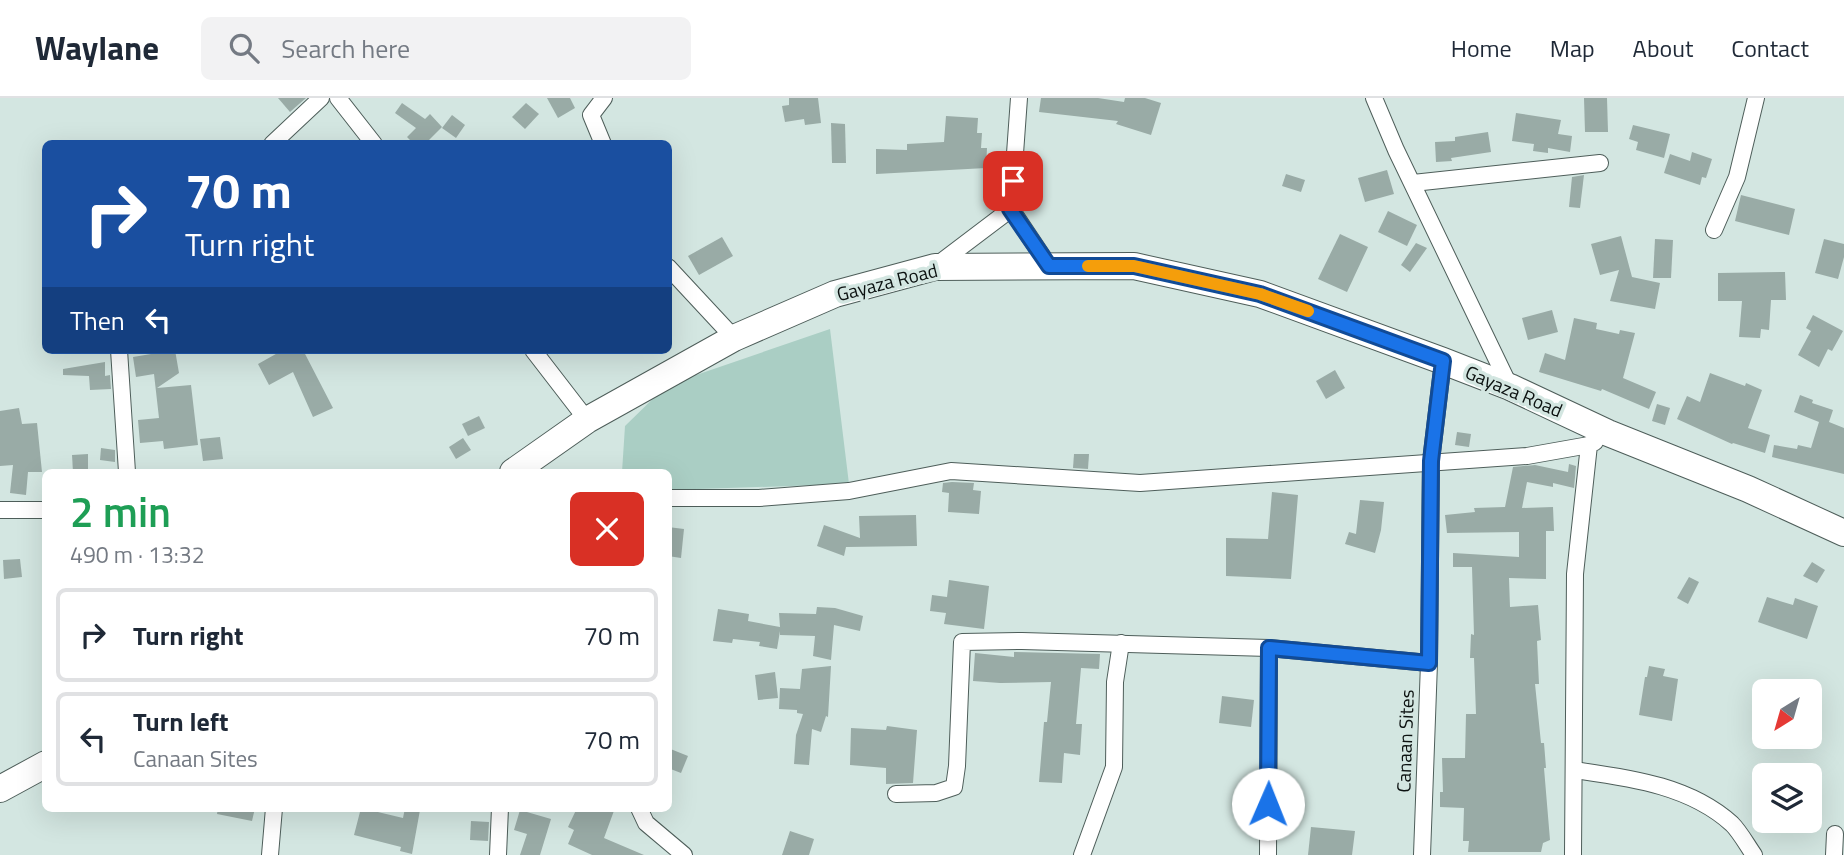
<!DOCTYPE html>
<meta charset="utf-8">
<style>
body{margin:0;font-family:"Titillium Web",sans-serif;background:#f2f2f3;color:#1f2937;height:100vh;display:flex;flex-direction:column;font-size:26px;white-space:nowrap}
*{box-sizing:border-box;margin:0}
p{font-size:23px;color:#747a83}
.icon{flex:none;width:38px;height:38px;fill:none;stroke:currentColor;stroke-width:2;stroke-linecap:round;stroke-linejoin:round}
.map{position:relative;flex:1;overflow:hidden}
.side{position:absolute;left:42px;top:371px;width:630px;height:343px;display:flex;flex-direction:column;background:#fff;border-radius:10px;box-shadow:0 7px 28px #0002}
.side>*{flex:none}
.banner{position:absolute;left:42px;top:42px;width:630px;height:214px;border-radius:10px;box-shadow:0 7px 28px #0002;background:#1a4fa0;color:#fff;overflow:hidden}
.needle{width:46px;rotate:217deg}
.buttons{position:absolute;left:1752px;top:581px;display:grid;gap:14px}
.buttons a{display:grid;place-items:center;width:70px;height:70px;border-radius:10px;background:#fff;box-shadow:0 7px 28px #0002;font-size:35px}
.pin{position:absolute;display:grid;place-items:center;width:60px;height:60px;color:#fff;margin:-30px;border-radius:14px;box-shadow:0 4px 10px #0006}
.me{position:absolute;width:77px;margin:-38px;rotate:1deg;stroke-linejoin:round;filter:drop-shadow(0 0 5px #0008)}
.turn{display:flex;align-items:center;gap:24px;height:147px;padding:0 28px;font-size:32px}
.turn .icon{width:91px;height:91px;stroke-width:2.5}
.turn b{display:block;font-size:49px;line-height:60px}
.then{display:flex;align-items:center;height:66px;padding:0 28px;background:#0003;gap:14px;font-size:26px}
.round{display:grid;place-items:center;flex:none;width:74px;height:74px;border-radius:10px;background:#f2f2f3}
.head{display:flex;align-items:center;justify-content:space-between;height:119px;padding:0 28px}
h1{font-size:42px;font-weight:600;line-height:52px;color:#1e9e55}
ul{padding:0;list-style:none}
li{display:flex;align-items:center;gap:21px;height:94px;margin:0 14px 10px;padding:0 14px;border:4px solid #e0e1e3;border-radius:10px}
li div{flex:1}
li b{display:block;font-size:26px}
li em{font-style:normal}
header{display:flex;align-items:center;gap:42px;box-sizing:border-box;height:98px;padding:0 35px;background:#fff;border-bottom:2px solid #e0e1e3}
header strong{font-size:33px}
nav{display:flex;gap:38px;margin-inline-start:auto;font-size:24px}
.search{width:490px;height:63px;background:#f2f2f3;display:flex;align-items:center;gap:18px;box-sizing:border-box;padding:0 24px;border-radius:10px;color:#747a83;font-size:26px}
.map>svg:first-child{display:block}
</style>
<header>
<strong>Waylane</strong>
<div class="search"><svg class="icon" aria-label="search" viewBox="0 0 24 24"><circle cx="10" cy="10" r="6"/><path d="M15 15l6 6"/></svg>Search here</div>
<nav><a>Home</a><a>Map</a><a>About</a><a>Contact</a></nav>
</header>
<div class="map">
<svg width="1844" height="757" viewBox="0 0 1844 757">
<rect width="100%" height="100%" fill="#d3e6e1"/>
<!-- green -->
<path fill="#aacec4" d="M830 231 849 386 669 392 668 374H622L625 328 667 287Z"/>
<!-- building -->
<g fill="#99aba6">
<path d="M278 0H306L290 14Z"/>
<path d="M547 0H570L575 10 558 20Z"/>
<path d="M789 0H818L821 25 805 27 804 21 785 24 782 8 789 7Z"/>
<path d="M1041 0H1098L1124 4 1125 0H1145L1161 5 1151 37 1116 26 1118 23 1039 14Z"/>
<path d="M1584 0H1607L1608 34H1585Z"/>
<path d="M402 5 425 21 430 16 442 29 425 46H414L407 39 416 30 395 15Z"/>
<path d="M526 5 539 16 525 31 512 19Z"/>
<path d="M1516 15 1561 22 1558 36 1572 38 1570 54 1548 50V55L1533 53 1534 46 1512 43Z"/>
<path d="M452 17 465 27 456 40 442 30Z"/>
<path d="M946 18 978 20 977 35H982L981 50H987L986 70 876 76V51L907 52V46L944 44Z"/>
<path d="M831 25 845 26 846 65H832Z"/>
<path d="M1633 27 1670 36 1664 60 1636 52 1638 44 1629 41Z"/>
<path d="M1488 34 1491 54 1451 60 1452 63 1436 64 1435 44 1455 43V39Z"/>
<path d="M1692 54 1712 61 1706 80 1702 79 1700 87 1664 75 1670 56 1690 63Z"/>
<path d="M1387 72 1394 96 1365 104 1358 80Z"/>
<path d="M1286 76 1305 82 1301 94 1282 88Z"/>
<path d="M1584 77 1580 110 1569 109 1572 79Z"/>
<path d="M1741 97 1795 111 1789 137 1735 123Z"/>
<path d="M1388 113 1417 127 1407 148 1378 134Z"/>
<path d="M1340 136 1368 149 1347 194 1318 181Z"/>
<path d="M1621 138 1632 179 1660 185 1655 211 1610 203 1619 172 1600 177 1591 146Z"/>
<path d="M722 139 733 158 699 177 688 158Z"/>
<path d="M1655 141 1673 142 1671 180H1653Z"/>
<path d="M1824 141 1844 146V159L1838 181 1815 175Z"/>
<path d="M1416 145 1427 150 1410 174 1401 167Z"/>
<path d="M1785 174 1786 202H1771L1769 232 1761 231 1760 240 1739 239 1742 203H1718V175Z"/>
<path d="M1552 212 1558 234 1528 242 1522 220Z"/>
<path d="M1813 217 1843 233 1832 253 1828 251 1819 269 1798 257 1811 233 1806 230Z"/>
<path d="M1574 220 1597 225 1596 231 1619 236 1620 232 1635 235 1623 280 1656 294 1649 311 1602 291 1601 293 1539 274 1545 255 1565 262Z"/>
<path d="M175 252 179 275 157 290 191 287 198 347 164 351 163 343 140 345 138 322 159 320 154 276 136 279 133 259Z"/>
<path d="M283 252H303L333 310 313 319 293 274 269 287 258 266Z"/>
<path d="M105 264V278L110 277 111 291 90 292 89 278 63 277V271Z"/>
<path d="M1335 272 1345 290 1326 301 1316 283Z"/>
<path d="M1710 275 1745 288 1746 285 1762 292 1748 330 1770 337 1765 355 1733 345 1732 346 1677 321 1687 298 1700 304Z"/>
<path d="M1800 297 1813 302 1812 305 1833 312 1829 324 1844 330V376L1772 359 1774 347 1797 351 1798 347 1811 350 1819 324 1794 314Z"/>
<path d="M1657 306 1670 310 1665 327 1652 323Z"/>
<path d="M19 310 22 326 37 325 42 374H28L26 397 10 395 13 367 0 368V313Z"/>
<path d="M479 318 485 330 468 338 462 326Z"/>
<path d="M1457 334 1471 336 1469 349 1455 347Z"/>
<path d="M220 339 223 361 203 363 200 341Z"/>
<path d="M463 340 471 352 456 361 449 349Z"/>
<path d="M101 350 115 352V364L100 362Z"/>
<path d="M88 356V374H73L72 357Z"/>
<path d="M1074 356H1089L1088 371 1073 370Z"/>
<path d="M1569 366 1576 368 1574 390 1553 385V389L1527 384 1522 410 1553 409 1554 433H1546V481L1509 480 1510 509 1538 507 1541 542 1537 543 1539 586H1535L1541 645H1544L1546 670H1544L1550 742 1543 745 1541 754H1468L1469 743H1463L1464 710 1440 709V694H1443L1442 660H1465L1466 616H1476L1474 560H1470L1471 536 1474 537 1472 469H1453V455L1519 459V434L1447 435 1445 417 1475 414 1474 410 1505 409 1513 369 1535 367 1568 374Z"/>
<path d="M952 384 974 385 973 392 981 393 979 416 948 414 949 395 942 394 943 385Z"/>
<path d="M1272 394 1298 397 1291 481 1226 478V440L1268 441Z"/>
<path d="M1360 402 1384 404 1381 432 1375 455 1345 446 1349 434 1356 436Z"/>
<path d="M916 417 917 448 846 449 844 458 817 448 824 427 860 440 859 418Z"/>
<path d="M668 429 684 431 681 460 668 458Z"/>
<path d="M20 461 22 479 4 481 3 462Z"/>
<path d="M1812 464 1825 472 1817 485 1803 478Z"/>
<path d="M1689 479 1699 484 1688 506 1677 500Z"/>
<path d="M949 482 989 488 984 531 944 526 946 515 930 513 932 497 947 499Z"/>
<path d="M1767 499 1793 507 1795 500 1818 508 1807 541 1758 524Z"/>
<path d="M817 509 835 510 863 518 860 533 834 527 831 562 813 558 815 538 780 537V533L777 551 759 548 760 544 733 541 732 545 713 543 718 511 749 516 748 523 780 529 779 515 816 516Z"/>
<path d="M1014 554 1100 556 1099 571 1081 570 1076 626H1082L1080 657 1064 655 1062 685 1039 684 1044 624H1047L1051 584 1000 585 973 583 975 555 1014 559Z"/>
<path d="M831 568 828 619 826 618 821 634 812 631 809 667 794 666 796 637 803 616 797 615V612L779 611 780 590 800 591 802 571Z"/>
<path d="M1649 568 1665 571 1663 578 1678 581 1672 623 1639 617 1645 579H1647Z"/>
<path d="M775 574 778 600 758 602 755 577Z"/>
<path d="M1222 598 1254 602 1251 629 1219 625Z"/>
<path d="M887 628 917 632 913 685 886 686V670L850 667 851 630 886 632Z"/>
<path d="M668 650 688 658 681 675 668 670Z"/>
<path d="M218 710H255L252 723 217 716Z"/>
<path d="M361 710 403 720 405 710 420 712 412 756 400 753 401 749 354 737Z"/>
<path d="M577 710H615L604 740 644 757H592L568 746 574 732 568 729Z"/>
<path d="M520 712 551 721 540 757H520L527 736 514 732Z"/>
<path d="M471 723 489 724 488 743 470 742Z"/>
<path d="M1311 729 1355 733 1352 757H1308Z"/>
<path d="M790 733 814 741 809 757H782Z"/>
</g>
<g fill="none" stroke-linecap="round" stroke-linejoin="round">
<defs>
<g id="street">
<path d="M338 0 374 46"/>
<path d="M1019 0 1011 111 1049 168"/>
<path d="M1374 0 1396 52 1510 289"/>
<path d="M272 46 321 0"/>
<path d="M603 46 591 17 604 0"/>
<path d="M1413 85 1600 65"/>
<path d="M1714 132 1737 79 1756 0"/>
<path d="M937 167 1011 111"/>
<path d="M668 169 734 240"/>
<path d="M119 252 127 374"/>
<path d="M533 252 587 322"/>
<path d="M668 400H759L849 393 951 373 1140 385 1527 358 1589 347"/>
<path d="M0 412H46"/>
<path d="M1574 672C1629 680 1689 687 1732 726 1740 734 1747 747 1754 757"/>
<path d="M896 696 936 695 954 689 957 668 962 544 1022 543 1269 550 1429 565"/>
<path d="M639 710 646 725 684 757"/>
<path d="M270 757 274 710"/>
<path d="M498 757 500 710"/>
<path d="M1082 757 1114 669 1115 584 1121 545"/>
<path d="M1268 757 1269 550"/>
<path d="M1422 757 1429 565 1431 363 1443 263"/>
<path d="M1573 757 1575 476 1589 347 1595 344"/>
<path d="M1834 757 1835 736"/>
</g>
<g id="primary">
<path d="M513 374 587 322 734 240 835 196 935 169 1134 168 1260 196 1443 263 1510 289 1608 335 1748 391 1844 435"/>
<path d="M0 691 46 666"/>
</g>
</defs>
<!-- street casing -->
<use href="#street" stroke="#4e5e5a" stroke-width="18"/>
<!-- primary casing -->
<use href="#primary" stroke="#4e5e5a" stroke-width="28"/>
<!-- street -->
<use href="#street" stroke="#fff" stroke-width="16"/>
<!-- primary -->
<use href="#primary" stroke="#fff" stroke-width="26"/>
</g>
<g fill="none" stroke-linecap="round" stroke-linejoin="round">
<defs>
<path id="route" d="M1013 83 1010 111 1049 168H1134L1260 196 1443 263 1431 363 1429 565 1269 550 1268 706"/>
</defs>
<!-- route casing -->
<use href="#route" stroke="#114b97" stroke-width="18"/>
<!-- route -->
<use href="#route" stroke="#1a73e8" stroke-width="12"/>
<!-- slow -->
<path stroke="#f59e0b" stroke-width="12" d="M1088 168H1134L1260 196 1308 213"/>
</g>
<g text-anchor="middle" stroke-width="7" stroke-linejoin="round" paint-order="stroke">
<!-- street labels -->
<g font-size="19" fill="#0b1110" stroke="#d3e6e1">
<text transform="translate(887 184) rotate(-14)" y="7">Gayaza Road</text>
<text transform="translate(1514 293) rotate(23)" y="7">Gayaza Road</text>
<text transform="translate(1405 643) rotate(-88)" y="7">Canaan Sites</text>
</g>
</g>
</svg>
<div class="buttons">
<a><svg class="needle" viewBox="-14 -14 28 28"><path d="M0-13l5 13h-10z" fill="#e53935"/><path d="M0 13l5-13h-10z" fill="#747a83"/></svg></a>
<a><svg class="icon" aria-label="layers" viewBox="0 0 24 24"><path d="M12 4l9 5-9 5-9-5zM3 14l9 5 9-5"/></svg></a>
</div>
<div class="pin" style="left:1013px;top:83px;background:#d93025"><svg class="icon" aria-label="arrive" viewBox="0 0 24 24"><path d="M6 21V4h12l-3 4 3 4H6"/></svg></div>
<svg class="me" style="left:1268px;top:706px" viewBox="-20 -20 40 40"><circle r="19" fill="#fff"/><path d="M0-13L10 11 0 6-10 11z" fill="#1a73e8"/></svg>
<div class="banner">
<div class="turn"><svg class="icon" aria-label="right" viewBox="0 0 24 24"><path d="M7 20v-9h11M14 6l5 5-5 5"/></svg><div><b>70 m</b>Turn right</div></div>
<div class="then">Then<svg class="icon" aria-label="left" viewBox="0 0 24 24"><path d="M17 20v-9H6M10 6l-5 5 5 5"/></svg></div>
</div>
<section class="side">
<div class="head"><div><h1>2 min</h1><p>490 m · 13:32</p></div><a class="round" style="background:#d93025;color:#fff"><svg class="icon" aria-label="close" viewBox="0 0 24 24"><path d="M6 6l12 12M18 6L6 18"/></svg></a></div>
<ul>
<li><svg class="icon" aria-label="right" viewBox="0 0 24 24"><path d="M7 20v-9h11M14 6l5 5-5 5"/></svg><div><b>Turn right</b></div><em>70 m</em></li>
<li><svg class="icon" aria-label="left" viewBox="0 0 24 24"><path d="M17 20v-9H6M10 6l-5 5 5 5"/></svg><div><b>Turn left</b><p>Canaan Sites</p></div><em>70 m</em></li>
</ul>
</section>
</div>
